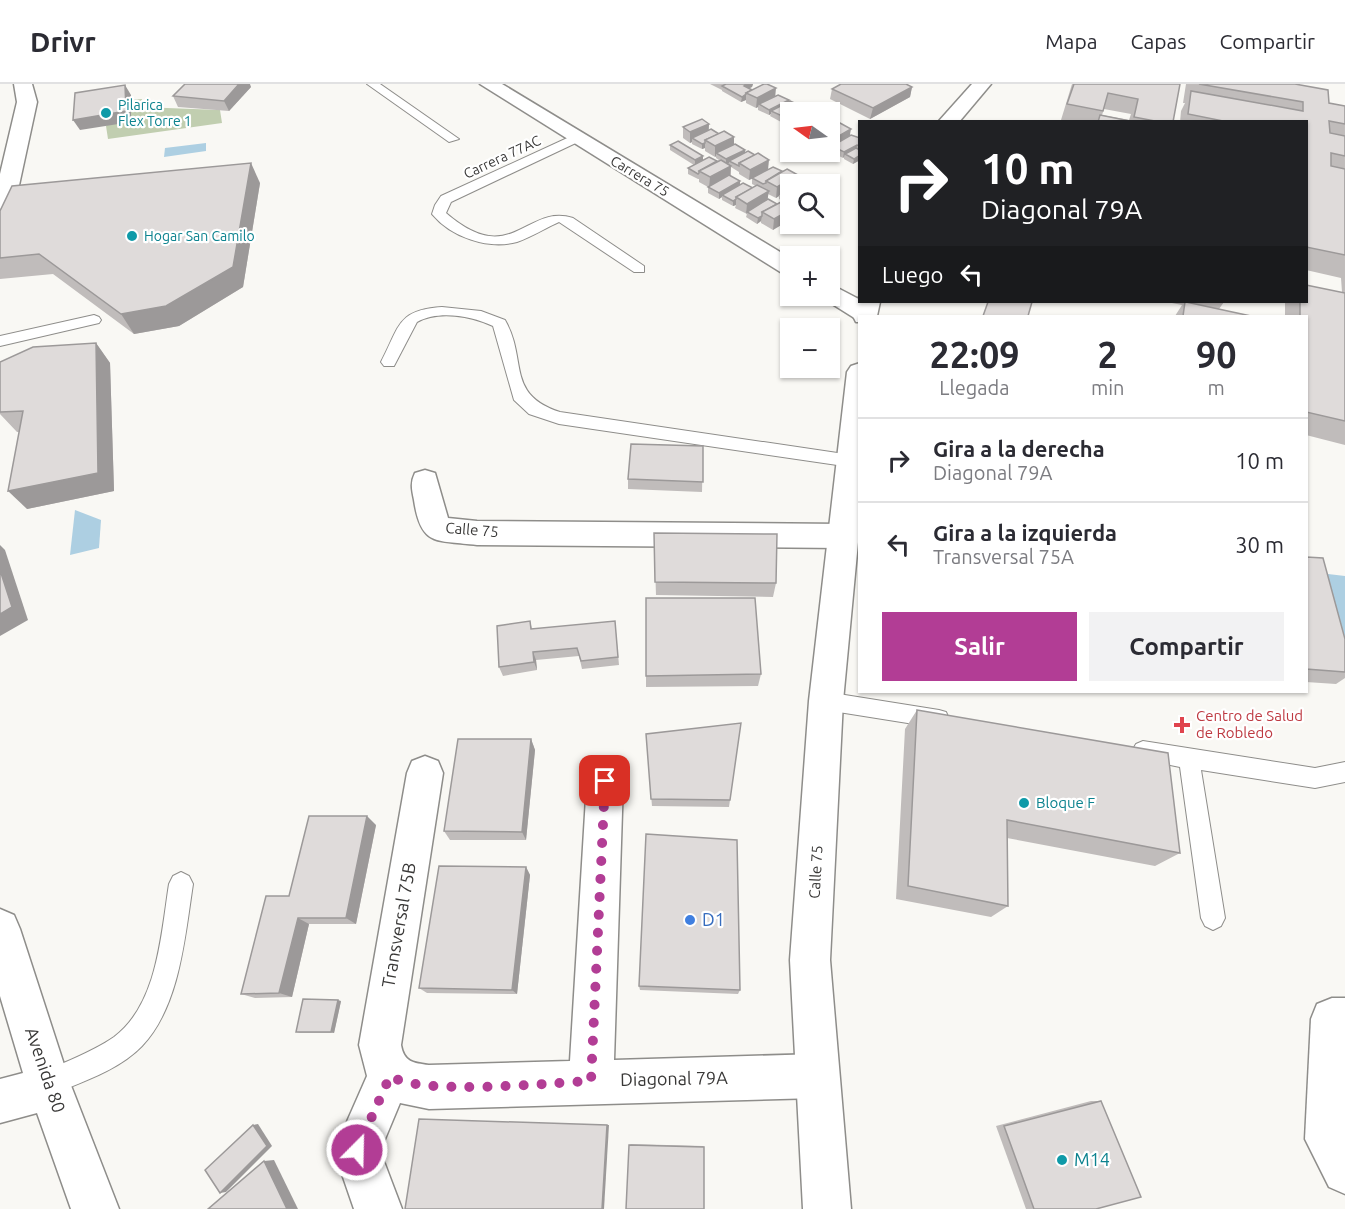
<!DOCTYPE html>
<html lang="es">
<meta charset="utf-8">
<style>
body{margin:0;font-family:Ubuntu,sans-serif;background:#f2f2f3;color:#2b2b33;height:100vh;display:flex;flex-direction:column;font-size:22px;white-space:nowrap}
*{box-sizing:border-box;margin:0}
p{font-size:20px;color:#7c7c81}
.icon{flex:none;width:33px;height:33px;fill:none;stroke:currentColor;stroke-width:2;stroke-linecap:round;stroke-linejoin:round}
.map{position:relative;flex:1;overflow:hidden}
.drawer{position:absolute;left:858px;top:231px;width:450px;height:378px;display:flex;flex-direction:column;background:#fff;border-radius:0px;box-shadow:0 2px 4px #0004}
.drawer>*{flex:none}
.banner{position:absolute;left:858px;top:36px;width:450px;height:183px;border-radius:0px;box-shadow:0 2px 4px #0004;background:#202124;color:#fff;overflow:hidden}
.needle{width:39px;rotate:284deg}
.fabs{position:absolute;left:780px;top:18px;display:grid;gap:12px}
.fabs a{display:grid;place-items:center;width:60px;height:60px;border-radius:0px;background:#fff;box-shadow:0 2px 4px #0004;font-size:30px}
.pin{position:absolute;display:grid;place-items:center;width:51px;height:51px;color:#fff;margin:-26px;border-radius:12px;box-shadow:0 3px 9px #0006}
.me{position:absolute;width:66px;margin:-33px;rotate:23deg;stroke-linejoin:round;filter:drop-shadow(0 0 4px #0008)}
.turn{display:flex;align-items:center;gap:21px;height:126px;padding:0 24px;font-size:27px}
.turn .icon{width:78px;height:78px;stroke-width:2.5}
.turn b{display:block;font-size:42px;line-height:51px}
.then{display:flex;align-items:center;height:57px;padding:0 24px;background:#0003;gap:12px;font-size:22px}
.eta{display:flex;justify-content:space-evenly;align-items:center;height:102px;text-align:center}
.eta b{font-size:36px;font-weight:700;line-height:42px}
.button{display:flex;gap:12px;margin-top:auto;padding:12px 24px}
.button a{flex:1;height:69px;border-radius:0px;background:#b23d95;color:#fff;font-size:24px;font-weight:700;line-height:69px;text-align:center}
.button a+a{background:#f2f2f3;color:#2b2b33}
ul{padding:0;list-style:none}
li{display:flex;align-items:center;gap:18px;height:84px;padding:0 24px;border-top:2px solid #e1e1e2}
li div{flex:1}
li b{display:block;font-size:22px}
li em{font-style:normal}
header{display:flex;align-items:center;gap:36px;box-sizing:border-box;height:84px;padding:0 30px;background:#fff;border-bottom:2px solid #e1e1e2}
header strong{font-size:28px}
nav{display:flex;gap:33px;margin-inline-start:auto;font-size:21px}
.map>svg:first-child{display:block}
</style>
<header>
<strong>Drivr</strong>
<nav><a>Mapa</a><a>Capas</a><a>Compartir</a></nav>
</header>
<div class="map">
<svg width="1345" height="1125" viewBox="0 0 1345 1125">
<rect width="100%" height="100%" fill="#f9f8f4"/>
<!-- green -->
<path fill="#c1ceb0" d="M142 15 140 23 220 26 222 39 108 55 106 42 131 16Z"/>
<!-- water -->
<g fill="#adcfe2">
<path d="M206 59V67L164 73 165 64Z"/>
<path d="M75 426 101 436 99 464 70 471Z"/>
<path d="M1311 488 1345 492V591Z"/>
</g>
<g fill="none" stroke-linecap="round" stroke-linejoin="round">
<defs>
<g id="lane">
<path d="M367 0H380L459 55 449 58Z"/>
<path d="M576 50 582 54 580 57 451 118 446 129C512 186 526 119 573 134L644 182V188H634L559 138C545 144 532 153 517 158 488 166 451 153 432 130L435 121 441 112Z"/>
<path d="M442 223 481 227 505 236C528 276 505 310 560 328L851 371 859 377 851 383 559 340 529 330 514 316 493 242C471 232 439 226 417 238L394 282H384L381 278C400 242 397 226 442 223Z"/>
<path d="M94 231 99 233 101 236 99 239 0 262V252Z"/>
<path d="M826 608 939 626 946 628 949 635 946 642 939 644 826 626 819 623 816 617 819 611Z"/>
<path d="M1143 657 1315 684 1345 678V698L1315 704 1201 686 1225 834 1221 842 1213 846 1205 842 1201 834 1180 683 1136 674 1132 667 1136 660Z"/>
<path d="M181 788 189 792 193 800C185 852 180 922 142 962 118 987 79 999 48 1012L39 1008 35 999 39 990C64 978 91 969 114 953 158 920 161 850 169 800L173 792Z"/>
</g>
<g id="street">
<path d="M14 0H32L37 18 18 106 8 123 0 125V90L17 18Z"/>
<path d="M480 0H502L790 174V191L782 189Z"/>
<path d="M830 200 874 223 877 229 875 232 856 235 821 213 820 212H830Z"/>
<path d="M425 386 435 389 448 434 477 437 843 440 854 444 858 452 854 460 843 464 477 461C436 456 421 463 414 416 412 406 410 399 415 389Z"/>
<path d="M425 672 438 677 443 689 401 961C404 978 413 979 429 981L570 977 587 697 592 685 605 680 618 685 623 697 614 976 817 970 832 977 839 992 832 1007 817 1014 429 1025 400 1019 380 1067 402 1125H354L334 1067 367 992 359 961 407 689 412 677Z"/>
<path d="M1332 914H1345V1110L1329 1103 1305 1055 1311 935 1317 920Z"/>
</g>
<g id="secondary">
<path d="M972 0H991L959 38H938Z"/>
<path d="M859 213 860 218H880L877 232H860V238H856L853 232Z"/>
<path d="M860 279V437L843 617 830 876 851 1125H803L790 876 809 617 847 288 851 282Z"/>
</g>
<path id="primary" d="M0 825 14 831 20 845 70 999 119 1125H71L37 1029 0 1039V995L23 989 0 912Z"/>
</defs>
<!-- lane casing -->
<use href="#lane" stroke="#8e8d8a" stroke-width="2"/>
<!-- street casing -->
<use href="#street" stroke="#8e8d8a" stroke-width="3"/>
<!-- secondary casing -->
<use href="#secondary" stroke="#8e8d8a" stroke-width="3"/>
<!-- primary casing -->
<use href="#primary" stroke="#8e8d8a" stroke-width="3"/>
<!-- lane -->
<use href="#lane" fill="#fff" fill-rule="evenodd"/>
<!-- street -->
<use href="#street" fill="#fff" fill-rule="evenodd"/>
<!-- secondary -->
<use href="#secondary" fill="#fff" fill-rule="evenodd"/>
<!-- primary -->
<use href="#primary" fill="#fff" fill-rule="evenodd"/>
</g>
<!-- wall -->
<g fill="#c0bcbb" fill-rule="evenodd">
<path d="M710 0H753L752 3 749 4 775 12 801 22 800 25 790 28V44L782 40V37L781 38 770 32 771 30 769 31 758 26V23L756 24 746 19V16L741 18 722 7V6Z"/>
<path d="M1072 0H1180L1173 38H1070L1061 36ZM1104 25 1131 30 1129 36 1102 31Z"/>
<path d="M1186 0H1295L1329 19 1345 22V361L1306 351V232H1285V219L1286 218H1306L1342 208 1341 194 1306 186V38H1180L1181 27 1185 19H1183Z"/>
<path d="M251 3 229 27 178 23 173 12Z"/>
<path d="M912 3 910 13 870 35 830 15 832 5Z"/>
<path d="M830 39 850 52 860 54V76L853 80 844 75V73L843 74 831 68V66H830Z"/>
<path d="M709 40V47L734 53V60L745 66V69L768 85 798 91 797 99 805 100H790V121L773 146 761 139V137L757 140 746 133 747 130 735 124 736 121 733 122 722 116V113L719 115 708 109V103L699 98V95H698L688 90V84L694 81 670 66V61L703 76 717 77 719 76 716 74V72L715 73 705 67V64L702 65 692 60V58L690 59 683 54V43ZM731 83 739 88V90L749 96 752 95V100L756 102 753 104 740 101 731 92ZM768 110 776 114 779 112V115L783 117 777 120 768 115Z"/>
<path d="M260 99 243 203 179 242 134 250 53 190 0 195V127Z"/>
<path d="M1167 218H1224L1219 225 1251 232H1175L1182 221Z"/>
<path d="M96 259 110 279 114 407 27 425 19 348H17L0 330V278Z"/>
<path d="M703 362 702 408 628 405V395Z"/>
<path d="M654 449 776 499 773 513 656 511Z"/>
<path d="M1306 473 1345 555V594L1336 600 1306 598Z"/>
<path d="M530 537 532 545 615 537 619 581 582 585 579 572 536 576 537 586 503 592 499 583Z"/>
<path d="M761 590 758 602 646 603V592Z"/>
<path d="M917 626 1180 769 1155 782 1007 754 1008 822 991 833 896 815 905 645Z"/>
<path d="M741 639 729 723 652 722 646 650Z"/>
<path d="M531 655 535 666 526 756H450L444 747Z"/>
<path d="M376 741 356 840H309L292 913 255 914 241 910 289 812Z"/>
<path d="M526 783 530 791 517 910 427 909 419 904Z"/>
<path d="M639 902 740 906 738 910 640 906Z"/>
<path d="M341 917 334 949H300L296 948Z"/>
<path d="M1091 1017H1101L1096 1125H1026L996 1042Z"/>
<path d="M631 1060 703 1062 704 1063 629 1061Z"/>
</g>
<!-- shaded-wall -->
<g fill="#9c9999">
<path d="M239 0H250L251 3 229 27 224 17Z"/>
<path d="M747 0H753L752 3 744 7V2Z"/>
<path d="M125 1 131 11V38L80 46 73 36Z"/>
<path d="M912 3 910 13 870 35 873 24Z"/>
<path d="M776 4 775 15 759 20 758 23 756 24 757 14Z"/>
<path d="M746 10V16L741 18 742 13Z"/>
<path d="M789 16 788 21 771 27V30L769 31V26Z"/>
<path d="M801 22 800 28H790V33L782 34V37L781 38 782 32Z"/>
<path d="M709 40 708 51 692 54V58L690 59V48Z"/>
<path d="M851 45 849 56 832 62 830 66 832 56Z"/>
<path d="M734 53V64L716 69V72L715 73V62Z"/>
<path d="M705 59V64L702 65V60Z"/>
<path d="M857 61 856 66 845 70 844 73 843 74 844 68Z"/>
<path d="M745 66V71L729 77V79L726 81V75Z"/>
<path d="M860 71V76L853 80 854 75Z"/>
<path d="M703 72V78L695 82V76Z"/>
<path d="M769 76 768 86 749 96 750 86Z"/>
<path d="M251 79 260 99 243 203 179 242 134 250 121 230Z"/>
<path d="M731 82 730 92 709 104 710 93Z"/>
<path d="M798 91 797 100H790V105L779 110V112L776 114 777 103Z"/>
<path d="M740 97V103L722 111V113L719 115V109Z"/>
<path d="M769 107 767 118 747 128 746 131 747 120Z"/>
<path d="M736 115V121L733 122V117Z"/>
<path d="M790 126V136L773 146 774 135Z"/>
<path d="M762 132 761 137 757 140 758 134Z"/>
<path d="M96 259 110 279 114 407 27 425 8 407Z"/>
<path d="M0 461 5 466 28 536 0 552Z"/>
<path d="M533 568 536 576 537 586 534 578Z"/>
<path d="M531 655 535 666 526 756 522 748Z"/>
<path d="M367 732 376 741 356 840 346 834Z"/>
<path d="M526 783 530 791 517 910 512 906Z"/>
<path d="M298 834 309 840 292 913 279 909Z"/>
<path d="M338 916 341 917 334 949 331 948Z"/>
<path d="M258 1040 272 1062 226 1108 220 1109 253 1041Z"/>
<path d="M607 1041H609L604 1125H602Z"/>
<path d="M274 1076 298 1125H287L264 1077Z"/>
</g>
<!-- building -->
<g fill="#dfdbda" stroke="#9c9999" stroke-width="1.5">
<path d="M185 0H239L224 17 173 12Z"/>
<path d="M726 0H747L744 2 752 6 746 9V10L742 13 722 2Z"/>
<path d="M764 0H767L776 4 757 14 746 9Z"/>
<path d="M841 0H906L912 3 873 24 832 5Z"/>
<path d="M1074 0H1180L1173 38H1160L1134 33 1138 15 1108 9 1103 27 1067 20Z"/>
<path d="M1199 0H1295L1328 6 1329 19 1345 22V40L1329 37 1330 49 1345 52V72L1331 69V82L1345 85V171L1306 163V38H1228L1188 30 1191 7 1303 27V18Z"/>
<path d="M125 1 126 27 73 36 75 9Z"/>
<path d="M778 11 789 16 769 26 759 20Z"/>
<path d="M790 17 801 22 782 32 771 27Z"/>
<path d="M802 24 811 28H793Z"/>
<path d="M790 30V38L782 34Z"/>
<path d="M1100 31 1135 38H1098Z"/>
<path d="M702 35 709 40 690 48 683 43Z"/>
<path d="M830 39 835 42 830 45Z"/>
<path d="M840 39 851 45 832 56 830 54V45Z"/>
<path d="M711 45 719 50 705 56V59L702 60 692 54Z"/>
<path d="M724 47 734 53 715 62 705 56Z"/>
<path d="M851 51 860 54V62L857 61 844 68 832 62Z"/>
<path d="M678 57 703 72 695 76 670 61Z"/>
<path d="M735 60 745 66 726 75 716 69Z"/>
<path d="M856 64 860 66V71L854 75 845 70Z"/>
<path d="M748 67 755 71 739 79V82L729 77Z"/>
<path d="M758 69 769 76 750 86 739 79Z"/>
<path d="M709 73 717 77 699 87V89L698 90 688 84Z"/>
<path d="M721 76 731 82 710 93 699 87Z"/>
<path d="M251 79 233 183 166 222 121 230 39 170 0 174V127L12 102Z"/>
<path d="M773 83 782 87 766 97V99L763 100 752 94Z"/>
<path d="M787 85 798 91 777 103 766 97Z"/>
<path d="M729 91 740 97 719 109 708 103Z"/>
<path d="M800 98 805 100H795Z"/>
<path d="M743 99 753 104 736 113V115L733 117 722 111Z"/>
<path d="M757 101 769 107 747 120 736 113Z"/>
<path d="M790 103V116L779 110Z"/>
<path d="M768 115 777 120 762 128V132L758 134 747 128Z"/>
<path d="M783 117 790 122V126L774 135 762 128Z"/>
<path d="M1306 201 1345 209V337L1306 328V232H1300V218H1306Z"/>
<path d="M988 218H1032L1028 232H983Z"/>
<path d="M1185 218H1186L1251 232H1183Z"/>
<path d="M96 259 98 389 8 407 23 327 0 328V278L33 263Z"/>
<path d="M631 360 703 362V398L628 395Z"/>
<path d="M654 449 777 450 776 499 655 498Z"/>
<path d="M1306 473 1323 474 1345 555V588L1306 585Z"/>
<path d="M0 486 12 523 0 530Z"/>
<path d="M646 514H755L761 590 646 592Z"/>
<path d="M530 537 531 545 615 537 618 573 581 577 577 564 533 568 534 578 499 583 497 542Z"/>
<path d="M917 626 1168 669 1180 769 1007 736 1008 822 908 802Z"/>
<path d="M741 639 730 716 651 715 646 650Z"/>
<path d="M458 655H531L522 748 444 747Z"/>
<path d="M309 732H367L346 834H298L279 909 241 910 266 812H289Z"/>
<path d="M646 750 737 756 740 906 639 902Z"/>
<path d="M439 782 526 783 512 906 419 904Z"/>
<path d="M303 915 338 916 331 948H296Z"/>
<path d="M1101 1017 1141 1113 1096 1125H1034L1004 1042Z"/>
<path d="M419 1035 607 1041 602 1125H405Z"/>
<path d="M253 1041 267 1062 220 1109 205 1086Z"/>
<path d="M629 1061 704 1063V1125H626Z"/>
<path d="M264 1077 287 1125H208Z"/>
</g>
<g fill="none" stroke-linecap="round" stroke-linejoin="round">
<!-- route -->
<path stroke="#b23d95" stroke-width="10" stroke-dasharray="0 18" d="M357 1066 390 992C421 1012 548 999 591 997L605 697"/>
</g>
<!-- markers -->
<g fill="#0f9aa8" stroke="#fff" stroke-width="2">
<circle cx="106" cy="29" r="6"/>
<circle cx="132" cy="152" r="6"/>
<circle cx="1024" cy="719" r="6"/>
<circle cx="1062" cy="1076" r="6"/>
</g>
<path fill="#e0444e" stroke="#fff" stroke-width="2" d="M1179 632h6v6h6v6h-6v6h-6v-6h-6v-6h6z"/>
<circle fill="#3f7fe0" stroke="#fff" stroke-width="2" cx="690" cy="836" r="6"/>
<g text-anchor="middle" stroke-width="4.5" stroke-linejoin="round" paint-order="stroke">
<!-- far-culture labels -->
<g font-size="14" fill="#0d838f" stroke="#fff" text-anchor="start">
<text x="118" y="26">Pilarica<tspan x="118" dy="16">Flex Torre 1</tspan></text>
<text x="144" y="157">Hogar San Camilo</text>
</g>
<!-- far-street labels -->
<g font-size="14" fill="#393837" stroke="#fff">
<text transform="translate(502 73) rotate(-25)" y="5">Carrera 77AC</text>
<text transform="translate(640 92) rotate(31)" y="5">Carrera 75</text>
</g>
<!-- street labels -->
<g font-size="15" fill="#393837" stroke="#fff">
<text transform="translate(472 446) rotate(5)" y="5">Calle 75</text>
<text transform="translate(816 788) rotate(-87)" y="5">Calle 75</text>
</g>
<!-- health labels -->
<g font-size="15" fill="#be3a42" stroke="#fff" text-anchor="start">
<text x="1196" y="637">Centro de Salud<tspan x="1196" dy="17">de Robledo</tspan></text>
</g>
<!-- culture labels -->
<g font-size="15" fill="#0d838f" stroke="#fff" text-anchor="start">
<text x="1036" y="724">Bloque F</text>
</g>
<!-- near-shop labels -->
<g font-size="18" fill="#366cbe" stroke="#fff" text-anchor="start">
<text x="702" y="842">D1</text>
</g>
<!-- near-street labels -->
<g font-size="18" fill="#393837" stroke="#fff">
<text transform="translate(399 841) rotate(-80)" y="6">Transversal 75B</text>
<text transform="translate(45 986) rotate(71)" y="6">Avenida 80</text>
<text transform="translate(674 995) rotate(-1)" y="6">Diagonal 79A</text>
</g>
<!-- near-culture labels -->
<g font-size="18" fill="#0d838f" stroke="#fff" text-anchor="start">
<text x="1074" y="1082">M14</text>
</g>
</g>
</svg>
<div class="fabs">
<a><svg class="needle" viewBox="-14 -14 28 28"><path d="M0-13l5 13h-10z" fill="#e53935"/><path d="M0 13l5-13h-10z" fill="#7c7c81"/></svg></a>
<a><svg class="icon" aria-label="search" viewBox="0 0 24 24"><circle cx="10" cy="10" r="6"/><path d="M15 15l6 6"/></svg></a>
<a>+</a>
<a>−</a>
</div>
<div class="pin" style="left:605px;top:697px;background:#d93025"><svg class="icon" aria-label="arrive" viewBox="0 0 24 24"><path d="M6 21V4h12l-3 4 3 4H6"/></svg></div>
<svg class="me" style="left:357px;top:1066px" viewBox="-20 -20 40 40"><circle r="17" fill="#b23d95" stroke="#fff" stroke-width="3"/><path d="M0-11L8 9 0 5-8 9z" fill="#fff"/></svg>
<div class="banner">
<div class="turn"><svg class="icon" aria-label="right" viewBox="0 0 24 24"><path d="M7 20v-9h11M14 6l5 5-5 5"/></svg><div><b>10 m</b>Diagonal 79A</div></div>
<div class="then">Luego<svg class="icon" aria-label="left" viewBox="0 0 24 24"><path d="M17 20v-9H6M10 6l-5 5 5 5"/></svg></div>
</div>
<section class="drawer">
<div class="eta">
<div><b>22:09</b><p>Llegada</p></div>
<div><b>2</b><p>min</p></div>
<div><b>90</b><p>m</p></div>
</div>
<ul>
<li><svg class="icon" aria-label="right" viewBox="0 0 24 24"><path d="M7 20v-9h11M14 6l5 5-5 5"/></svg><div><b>Gira a la derecha</b><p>Diagonal 79A</p></div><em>10 m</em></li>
<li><svg class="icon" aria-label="left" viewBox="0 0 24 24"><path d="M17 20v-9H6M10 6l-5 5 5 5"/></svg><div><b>Gira a la izquierda</b><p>Transversal 75A</p></div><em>30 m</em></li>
</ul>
<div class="button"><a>Salir</a><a>Compartir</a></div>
</section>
</div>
